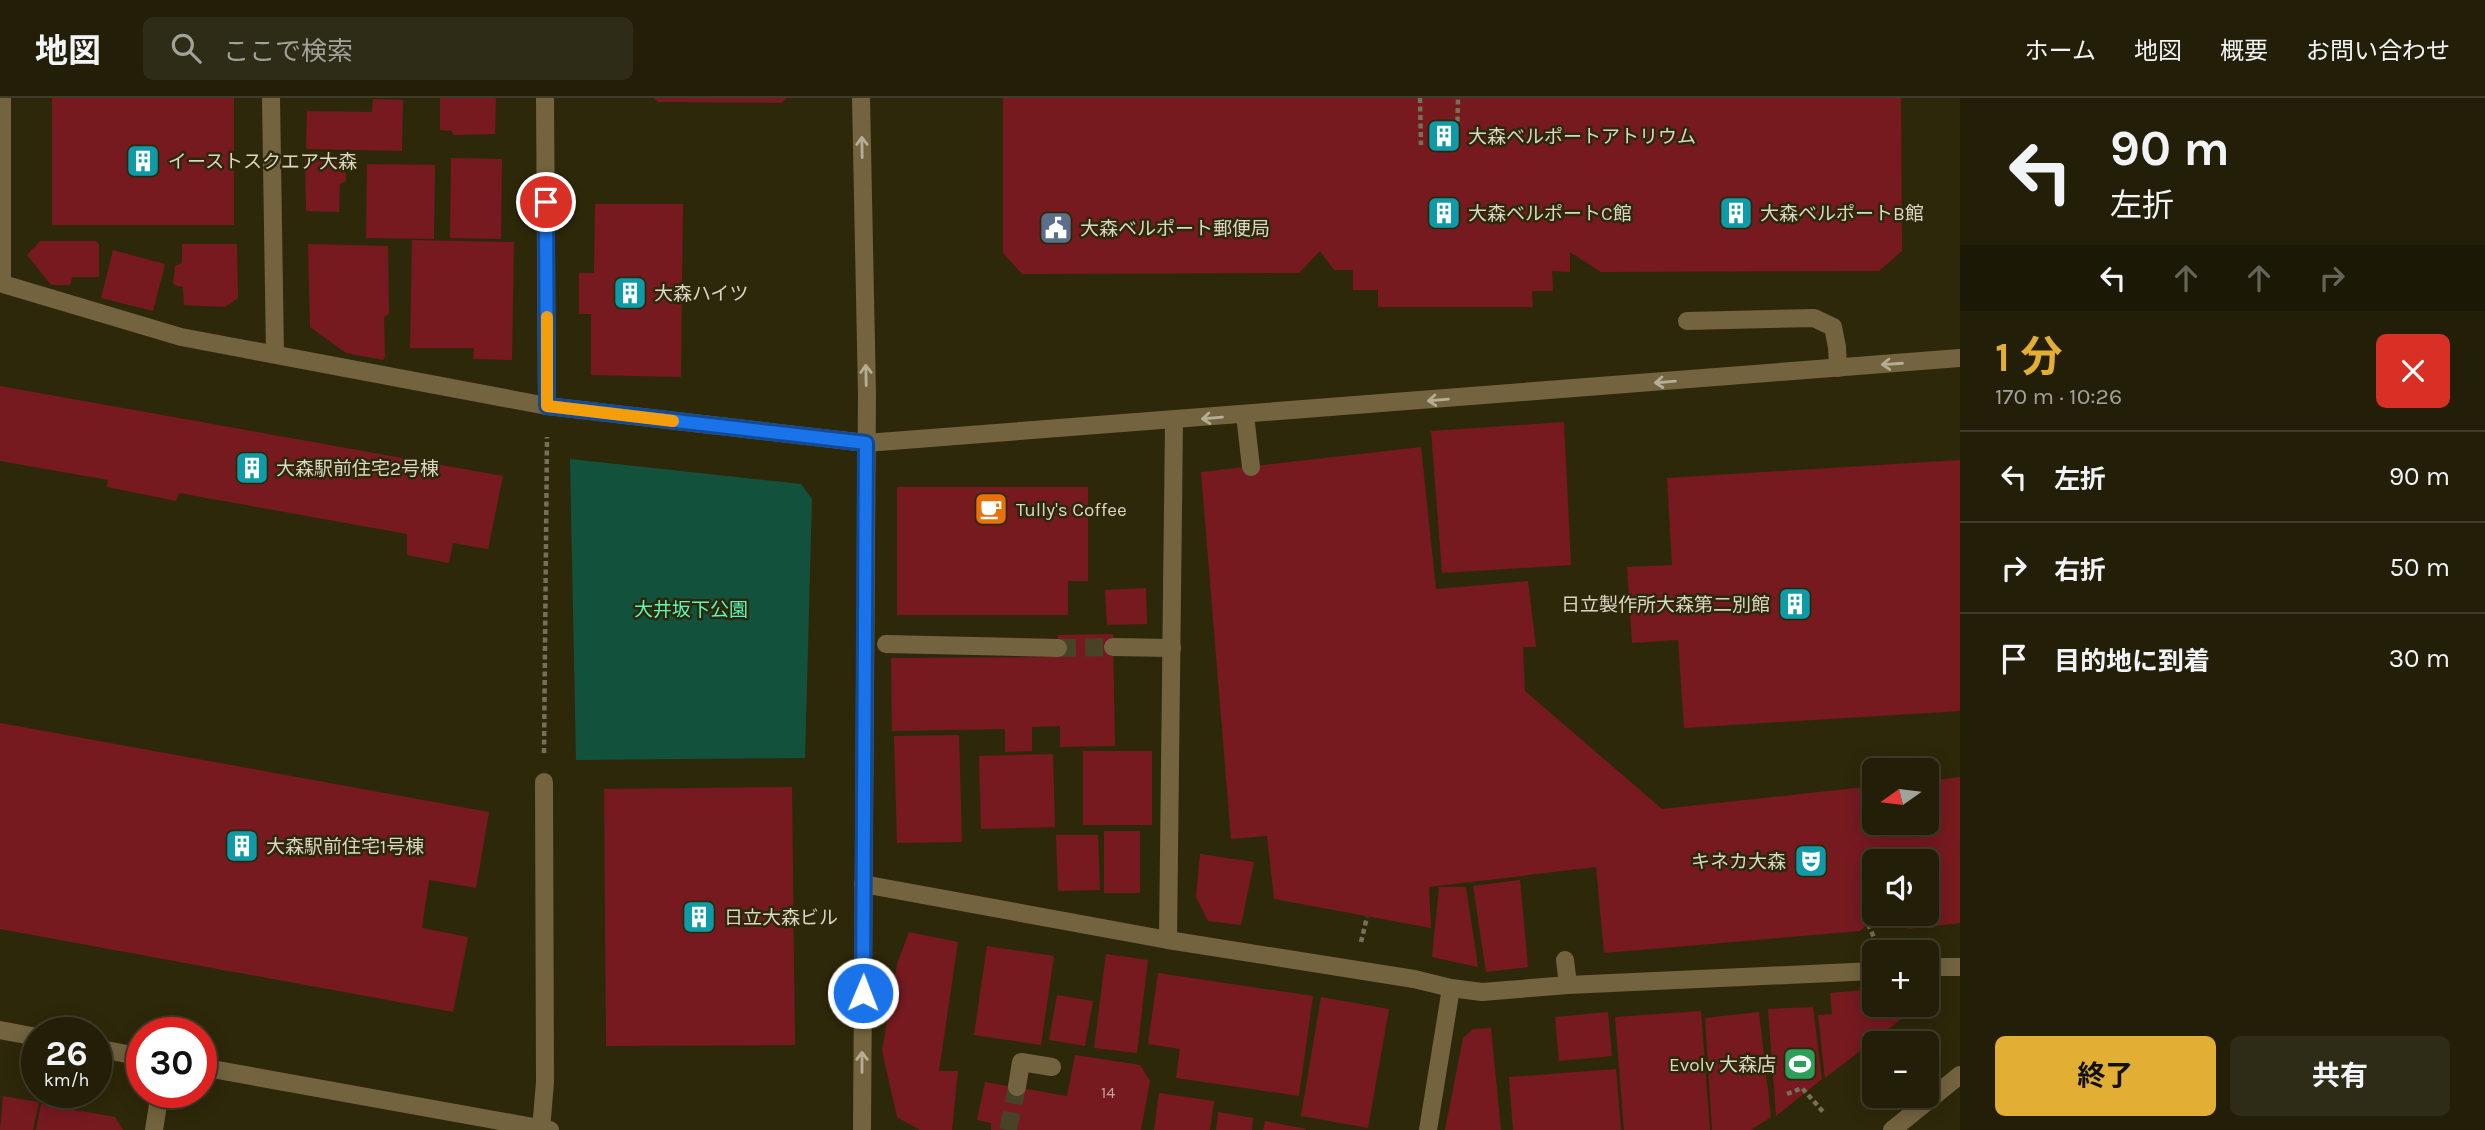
<!DOCTYPE html>
<html lang="ja">
<meta charset="utf-8">
<style>
body{margin:0;font-family:Karla,"Noto Sans JP",sans-serif;background:#2e2b16;color:#f1f3f6;height:100vh;display:flex;flex-direction:column;font-size:26px;white-space:nowrap}
*{box-sizing:border-box;margin:0}
p{font-size:23px;color:#a2a29c}
.icon{flex:none;width:38px;height:38px;fill:none;stroke:currentColor;stroke-width:2;stroke-linecap:round;stroke-linejoin:round}
.map{position:relative;flex:1;overflow:hidden}
.sheet{display:flex;flex-direction:column;background:#221e08;width:525px}
.sheet>*{flex:none}
.banner{background:#221e08;color:#f1f3f6;overflow:hidden}
.needle{width:46px;rotate:256deg}
.fabs{position:absolute;left:1862px;top:660px;display:grid;gap:14px}
.fabs a{display:grid;place-items:center;width:77px;height:77px;border-radius:10px;background:#221e08;box-shadow:0 4px 18px #0003,0 0 0 2px #3f3c29;font-size:35px}
.speed{position:absolute;left:21px;top:919px;display:flex;gap:14px;font-size:35px;font-weight:700;text-align:center}
.speed>*{display:grid;place-content:center;width:91px;height:91px;border-radius:50%;background:#221e08;box-shadow:0 4px 18px #0003,0 0 0 2px #3f3c29;line-height:1}
.speed small{font-size:18px;font-weight:400}
.speed .limit{border:10px solid #d22;background:#fff;color:#111}
.pin{position:absolute;display:grid;place-items:center;width:60px;height:60px;color:#fff;margin:-30px;border:4px solid #fff;border-radius:50%;box-shadow:0 2px 7px #0007}
.me{position:absolute;width:77px;margin:-38px;rotate:1deg;stroke-linejoin:round;filter:drop-shadow(0 0 5px #0008)}
.turn{display:flex;align-items:center;gap:24px;height:147px;padding:0 35px;font-size:32px}
.turn .icon{width:91px;height:91px;stroke-width:2.5}
.turn b{display:block;font-size:49px;line-height:60px}
.lanes{display:flex;align-items:center;height:66px;padding:0 35px;background:#0003;justify-content:center;gap:35px;direction:ltr}
.lanes .off{opacity:.35}
.round{display:grid;place-items:center;flex:none;width:74px;height:74px;border-radius:10px;background:#2e2b16}
.head{display:flex;align-items:center;justify-content:space-between;height:119px;padding:0 35px}
h1{font-size:42px;font-weight:700;line-height:52px;color:#e2af34}
.button{display:flex;gap:14px;margin-top:auto;padding:14px 35px}
.button a{flex:1;height:80px;border-radius:10px;background:#e2af34;color:#111;font-size:28px;font-weight:700;line-height:80px;text-align:center}
.button a+a{background:#2e2b16;color:#f1f3f6}
ul{padding:0;list-style:none}
li{display:flex;align-items:center;gap:21px;height:91px;padding:0 35px;border-top:2px solid #3f3c29}
li div{flex:1}
li b{display:block;font-size:26px}
li em{font-style:normal}
header{display:flex;align-items:center;gap:42px;box-sizing:border-box;height:98px;padding:0 35px;background:#221e08;border-bottom:2px solid #3f3c29}
header strong{font-size:33px}
nav{display:flex;gap:38px;margin-inline-start:auto;font-size:24px}
.search{width:490px;height:63px;background:#2e2b16;display:flex;align-items:center;gap:18px;box-sizing:border-box;padding:0 24px;border-radius:10px;color:#a2a29c;font-size:26px}
main{display:flex;flex:1;min-height:0}
.map>svg:first-child{display:block}
</style>
<header>
<strong>地図</strong>
<div class="search"><svg class="icon" aria-label="search" viewBox="0 0 24 24"><circle cx="10" cy="10" r="6"/><path d="M15 15l6 6"/></svg>ここで検索</div>
<nav><a>ホーム</a><a>地図</a><a>概要</a><a>お問い合わせ</a></nav>
</header>
<main>
<div class="map">
<svg width="1960" height="1032" viewBox="0 0 1960 1032">
<rect width="100%" height="100%" fill="#2e280a"/>
<!-- green -->
<path fill="#12523c" d="M570 361 801 386 812 401 805 660 576 662Z"/>
<!-- building -->
<g fill="#761a20">
<rect x="52" y="0" width="182" height="127"/>
<path d="M440 0H496L495 36 453 37 452 33 440 32Z"/>
<path d="M654 0H787L781 5 658 4Z"/>
<path d="M1003 0H1901L1902 153 1879 173 1601 174 1570 154V174L1552 173 1553 193H1532L1533 209H1378V192H1353V172H1334L1320 153 1299 175 1022 176 1003 155Z"/>
<path d="M373 1 403 2 402 53 306 51 307 13 372 14Z"/>
<path d="M345 57 346 83 340 86 339 114 306 113 305 58Z"/>
<path d="M451 60 502 61 501 141 450 140Z"/>
<path d="M367 66 435 67 434 141 366 140Z"/>
<path d="M595 106H683L681 279 591 277V216H579V175H594Z"/>
<path d="M412 142 514 144 512 262 473 261 474 250H410Z"/>
<path d="M40 143H96L99 146V179H72L70 187H51L27 157Z"/>
<path d="M182 146H237L238 200 225 209 184 207 183 189 177 188 173 185 175 168 182 165Z"/>
<path d="M308 146 388 148 389 216 384 219 385 259 383 262 346 255 310 229Z"/>
<path d="M113 152 165 166 153 213 101 200Z"/>
<path d="M0 288 503 378 488 451 453 445 449 465 407 457V436L179 395 176 403 107 389 108 382 0 363Z"/>
<path d="M1564 324 1571 467 1442 475 1431 333Z"/>
<path d="M1421 349 1436 491 1528 483 1536 549H1523L1525 593 1662 711 1874 688V724H1927V683L1960 679V825L1908 831 1896 816H1927V763H1874V816H1879L1860 833 1604 855 1596 769 1429 789 1431 830 1274 801 1267 738 1231 741 1201 374Z"/>
<path d="M1960 362V613L1684 630 1678 542 1632 545 1627 469 1672 467 1667 380Z"/>
<path d="M897 389H1088V483H1068V517H897Z"/>
<path d="M1146 490 1147 526 1107 527 1105 492Z"/>
<path d="M1113 536 1115 648 1060 649V628L1032 629V653L1005 654V631L892 633 891 560 1058 559V537Z"/>
<path d="M0 625 489 714 476 790 429 782 422 830 468 839 453 914 0 831Z"/>
<path d="M959 637 962 744 897 745 894 638Z"/>
<rect x="1083" y="653" width="69" height="74"/>
<path d="M1053 656 1055 729 981 731 979 658Z"/>
<path d="M792 689 795 947 606 948 604 691Z"/>
<rect x="1104" y="733" width="36" height="62"/>
<path d="M1056 737H1098L1100 792 1058 793Z"/>
<path d="M1200 756 1254 764 1241 827 1208 823 1196 799Z"/>
<path d="M1520 782 1528 869 1486 874 1473 788Z"/>
<path d="M1439 789H1466L1478 869 1432 859Z"/>
<path d="M909 834 958 844 939 973H958L952 1032H920L897 1019 882 952 897 866Z"/>
<path d="M987 848 1054 858 1041 947 974 937Z"/>
<path d="M1106 856 1148 862 1137 955 1094 950Z"/>
<path d="M1158 875 1313 898 1299 998 1176 980 1180 951 1148 946Z"/>
<path d="M1874 891V906H1904L1909 915 1825 980 1818 917 1832 916 1830 895Z"/>
<path d="M1057 897 1093 903 1085 948 1049 942Z"/>
<path d="M1321 899 1389 911 1368 1030 1301 1018Z"/>
<path d="M1813 909 1822 981 1776 1018 1768 911Z"/>
<path d="M1701 913 1710 1032H1624L1615 919Z"/>
<path d="M1608 914 1612 958 1559 963 1555 919Z"/>
<path d="M1759 914 1771 1019 1751 1032H1712L1705 920Z"/>
<path d="M1491 930 1501 1032H1445L1463 940 1473 931Z"/>
<path d="M1075 957 1140 967 1150 983 1141 1032H991V1025L977 1022 985 984 1067 998Z"/>
<path d="M1616 971 1621 1032H1513L1509 979Z"/>
<path d="M1159 995 1214 1003 1210 1032H1154Z"/>
<path d="M3 998 39 1004 33 1032H0Z"/>
<path d="M41 1006 115 1019 123 1032H36Z"/>
<path d="M1218 1014 1253 1020 1252 1032H1216Z"/>
<path d="M1265 1023 1306 1031V1032H1263Z"/>
</g>
<g fill="none" stroke-linecap="round" stroke-linejoin="round">
<!-- minor-tunnel -->
<g stroke="#484226" stroke-width="18" stroke-dasharray="18 9" stroke-linecap="butt">
<path d="M1058 550 1113 549"/>
<path d="M1008 1032 1017 989"/>
</g>
<!-- path -->
<g stroke="#757158" stroke-width="4.5" stroke-dasharray="5 3.5" stroke-linecap="butt">
<path d="M1420 0 1421 47"/>
<path d="M1457 49 1458 0"/>
<path d="M544 655 547 339"/>
<path d="M1868 826 1876 844"/>
<path d="M1361 844 1367 819"/>
<path d="M1787 996 1802 990 1825 1016"/>
</g>
<!-- minor -->
<g stroke="#73643f" stroke-width="18">
<path d="M271 0 275 256"/>
<path d="M545 0 547 308"/>
<path d="M861 0 867 296 862 1032"/>
<path d="M0 185 181 239 547 308 866 345 1960 260"/>
<path d="M2 185V0"/>
<path d="M1687 223 1814 220 1833 229 1837 249 1838 270"/>
<path d="M1245 317 1251 369"/>
<path d="M886 546 1058 550"/>
<path d="M1113 549 1172 550"/>
<path d="M863 786 1168 842 1414 881 1451 890 1482 894 1568 887 1874 873"/>
<path d="M1168 842 1174 323"/>
<path d="M1565 862 1568 887"/>
<path d="M1927 869H1960"/>
<path d="M0 932 37 939"/>
<path d="M96 950 142 959"/>
<path d="M201 969 550 1032"/>
<path d="M1017 989 1021 964 1052 969"/>
<path d="M154 1032 160 994"/>
<path d="M541 1032 545 984 544 684"/>
<path d="M1428 1032 1451 890"/>
<path d="M1892 1032 1960 977"/>
</g>
</g>
<!-- one-way arrows -->
<defs><path id="oneway-shaft" d="M-6 0H5M1.5-3L5.5 0L1.5 3" fill="none" stroke-width="1.6" stroke-linecap="round" stroke-linejoin="round" transform="scale(1.75)"/></defs>
<g stroke="#b5ae96">
<use href="#oneway-shaft" transform="translate(862 49) rotate(-91)"/>
<use href="#oneway-shaft" transform="translate(1892 266) rotate(176)"/>
<use href="#oneway-shaft" transform="translate(866 277) rotate(-91)"/>
<use href="#oneway-shaft" transform="translate(1665 284) rotate(175)"/>
<use href="#oneway-shaft" transform="translate(1438 302) rotate(175)"/>
<use href="#oneway-shaft" transform="translate(1212 320) rotate(175)"/>
<use href="#oneway-shaft" transform="translate(862 964) rotate(-90)"/>
</g>
<g fill="none" stroke-linecap="round" stroke-linejoin="round">
<defs>
<path id="route" d="M546 104 547 308 866 345 863 895"/>
</defs>
<!-- route casing -->
<use href="#route" stroke="#114b97" stroke-width="18"/>
<!-- route -->
<use href="#route" stroke="#1a73e8" stroke-width="12"/>
<!-- slow -->
<path stroke="#f59e0b" stroke-width="12" d="M547 219V308L673 323"/>
</g>
<!-- icons -->
<defs>
<symbol id="building-square" viewBox="-11 -11 22 22"><rect x="-9" y="-9" width="18" height="18" rx="4" fill="#0f9aa8" stroke="#2e280a"/><path d="M-4-6H4V6H1V3H-1V6H-4ZM-2.5-4.3h1.7v1.8h-1.7ZM.8-4.3h1.7v1.8H.8ZM-2.5-1h1.7V.8h-1.7ZM.8-1h1.7V.8H.8Z" fill="#fff"/></symbol>
<symbol id="civic-square" viewBox="-11 -11 22 22"><rect x="-9" y="-9" width="18" height="18" rx="4" fill="#5c6f8a" stroke="#2e280a"/><path d="M-.6-6.5H3V-4.5H.6V-3L4-1V1h2V6H-6V1h2V-1L-.6-3ZM-1.2 2.5V6h2.4V2.5Z" fill="#fff"/></symbol>
<symbol id="cafe-square" viewBox="-11 -11 22 22"><rect x="-9" y="-9" width="18" height="18" rx="4" fill="#e8710a" stroke="#2e280a"/><path d="M-5.5-4.5H6V0H3Q3 3.5 0 3.5H-2.5Q-5.5 3.5-5.5 0ZM3-3.2v2h1.7v-2ZM-6 4.5H4V6H-6Z" fill="#fff"/></symbol>
<symbol id="theatre-square" viewBox="-11 -11 22 22"><rect x="-9" y="-9" width="18" height="18" rx="4" fill="#0f9aa8" stroke="#2e280a"/><path d="M-5-5.5Q0-4 5-5.5V0Q5 5 0 6Q-5 5-5 0ZM-3.3-2.5H-1v1.5H-3.3ZM1-2.5H3.3v1.5H1ZM-2.8 1Q0 5.5 2.8 1Z" fill="#fff"/></symbol>
<symbol id="stadium-square" viewBox="-11 -11 22 22"><rect x="-9" y="-9" width="18" height="18" rx="4" fill="#2e9e5b" stroke="#2e280a"/><path d="M0-5a6.5 5 0 1 0 0 10a6.5 5 0 1 0 0-10ZM-3.5-1.8h7v3.6h-7Z" fill="#fff"/></symbol>
</defs>
<g fill-rule="evenodd">
<use href="#building-square" x="1425" y="19" width="38" height="38"/>
<use href="#building-square" x="124" y="44" width="38" height="38"/>
<use href="#building-square" x="1425" y="96" width="38" height="38"/>
<use href="#building-square" x="1717" y="96" width="38" height="38"/>
<use href="#civic-square" x="1037" y="111" width="38" height="38"/>
<use href="#building-square" x="611" y="176" width="38" height="38"/>
<use href="#building-square" x="233" y="351" width="38" height="38"/>
<use href="#cafe-square" x="972" y="392" width="38" height="38"/>
<use href="#building-square" x="1776" y="487" width="38" height="38"/>
<use href="#building-square" x="223" y="729" width="38" height="38"/>
<use href="#theatre-square" x="1792" y="744" width="38" height="38"/>
<use href="#building-square" x="680" y="800" width="38" height="38"/>
<use href="#stadium-square" x="1781" y="947" width="38" height="38"/>
</g>
<g text-anchor="middle" stroke-width="5" stroke-linejoin="round" paint-order="stroke">
<!-- number labels -->
<g font-size="16" fill="#c0a79c">
<text x="1108" y="1000">14</text>
</g>
<!-- poi labels -->
<g font-size="19" fill="#d9d6c5" stroke="#2e280a" text-anchor="start">
<text x="1468" y="45">大森ベルポートアトリウム</text>
<text x="168" y="70">イーストスクエア大森</text>
<text x="1468" y="122">大森ベルポートC館</text>
<text x="1760" y="122">大森ベルポートB館</text>
<text x="1080" y="137">大森ベルポート郵便局</text>
<text x="654" y="202">大森ハイツ</text>
<text x="276" y="377">大森駅前住宅2号棟</text>
<text x="1016" y="418">Tully's Coffee</text>
<text x="1770" y="513" text-anchor="end">日立製作所大森第二別館</text>
<text x="266" y="755">大森駅前住宅1号棟</text>
<text x="1786" y="770" text-anchor="end">キネカ大森</text>
<text x="724" y="826">日立大森ビル</text>
<text x="1776" y="973" text-anchor="end">Evolv 大森店</text>
</g>
<!-- park labels -->
<g font-size="19" fill="#59f7bd" stroke="#2e280a">
<text x="691" y="518">大井坂下公園</text>
</g>
</g>
</svg>
<div class="fabs">
<a><svg class="needle" viewBox="-14 -14 28 28"><path d="M0-13l5 13h-10z" fill="#e53935"/><path d="M0 13l5-13h-10z" fill="#a2a29c"/></svg></a>
<a><svg class="icon" aria-label="sound" viewBox="0 0 24 24"><path d="M4 9h4l5-4v14l-5-4H4zM17 9q2 3 0 6"/></svg></a>
<a>+</a>
<a>−</a>
</div>
<div class="speed"><div>26<small>km/h</small></div><div class="limit">30</div></div>
<div class="pin" style="left:546px;top:104px;background:#d93025"><svg class="icon" aria-label="arrive" viewBox="0 0 24 24"><path d="M6 21V4h12l-3 4 3 4H6"/></svg></div>
<svg class="me" style="left:863px;top:895px" viewBox="-20 -20 40 40"><circle r="17" fill="#1a73e8" stroke="#fff" stroke-width="3"/><path d="M0-11L8 9 0 5-8 9z" fill="#fff"/></svg>
</div>
<section class="sheet">
<div class="banner">
<div class="turn"><svg class="icon" aria-label="left" viewBox="0 0 24 24"><path d="M17 20v-9H6M10 6l-5 5 5 5"/></svg><div><b>90 m</b>左折</div></div>
<div class="lanes"><svg class="icon" aria-label="left" viewBox="0 0 24 24"><path d="M17 20v-9H6M10 6l-5 5 5 5"/></svg><svg class="icon off" aria-label="ahead" viewBox="0 0 24 24"><path d="M12 20V5M6 11l6-6 6 6"/></svg><svg class="icon off" aria-label="ahead" viewBox="0 0 24 24"><path d="M12 20V5M6 11l6-6 6 6"/></svg><svg class="icon off" aria-label="right" viewBox="0 0 24 24"><path d="M7 20v-9h11M14 6l5 5-5 5"/></svg></div>
</div>
<div class="head"><div><h1>1 分</h1><p>170 m · 10:26</p></div><a class="round" style="background:#d93025;color:#fff"><svg class="icon" aria-label="close" viewBox="0 0 24 24"><path d="M6 6l12 12M18 6L6 18"/></svg></a></div>
<ul>
<li><svg class="icon" aria-label="left" viewBox="0 0 24 24"><path d="M17 20v-9H6M10 6l-5 5 5 5"/></svg><div><b>左折</b></div><em>90 m</em></li>
<li><svg class="icon" aria-label="right" viewBox="0 0 24 24"><path d="M7 20v-9h11M14 6l5 5-5 5"/></svg><div><b>右折</b></div><em>50 m</em></li>
<li><svg class="icon" aria-label="arrive" viewBox="0 0 24 24"><path d="M6 21V4h12l-3 4 3 4H6"/></svg><div><b>目的地に到着</b></div><em>30 m</em></li>
</ul>
<div class="button"><a>終了</a><a>共有</a></div>
</section>
</main>
